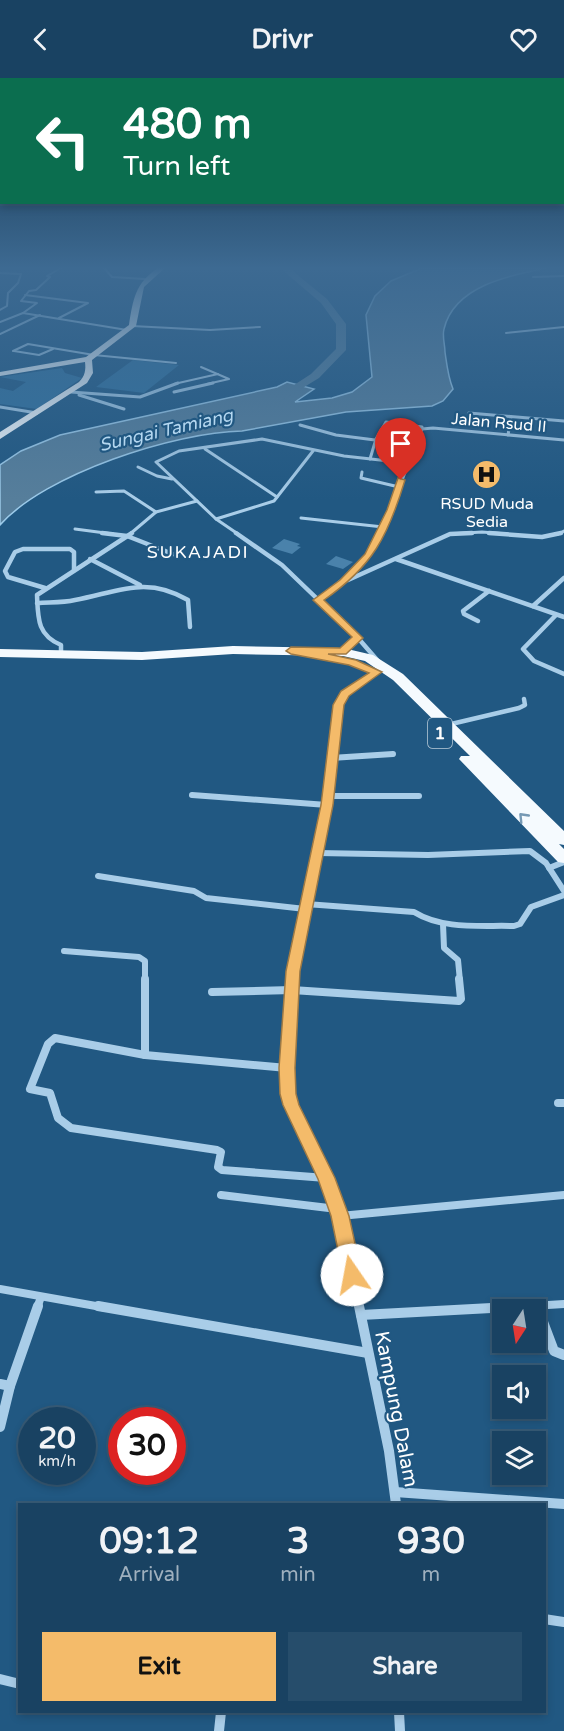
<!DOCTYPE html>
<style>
body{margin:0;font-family:"Varela Round",sans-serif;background:#264d6b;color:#f1f3f6;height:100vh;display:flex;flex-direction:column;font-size:22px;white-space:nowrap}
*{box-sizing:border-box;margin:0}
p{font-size:20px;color:#9fb0be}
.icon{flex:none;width:33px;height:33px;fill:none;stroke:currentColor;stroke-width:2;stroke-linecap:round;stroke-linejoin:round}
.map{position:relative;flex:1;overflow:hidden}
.details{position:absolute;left:18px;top:1425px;width:528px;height:210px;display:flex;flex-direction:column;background:#194262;border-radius:0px;box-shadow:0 3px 9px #0003,0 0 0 2px #375b77}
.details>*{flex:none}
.banner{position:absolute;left:0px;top:0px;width:564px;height:126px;box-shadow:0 3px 9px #0003,0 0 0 2px #375b77;background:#0b6e4f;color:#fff;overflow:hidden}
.needle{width:39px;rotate:192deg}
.tools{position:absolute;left:492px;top:1221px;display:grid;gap:12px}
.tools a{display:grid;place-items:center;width:54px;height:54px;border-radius:0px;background:#194262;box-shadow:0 3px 9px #0003,0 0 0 2px #375b77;font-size:30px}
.speed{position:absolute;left:18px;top:1329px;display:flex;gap:12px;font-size:30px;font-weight:700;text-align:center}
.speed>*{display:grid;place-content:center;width:78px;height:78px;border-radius:50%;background:#194262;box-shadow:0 3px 9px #0003,0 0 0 2px #375b77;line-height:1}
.speed small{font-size:15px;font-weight:400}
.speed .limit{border:9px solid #d22;background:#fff;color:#111}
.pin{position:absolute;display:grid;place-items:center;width:51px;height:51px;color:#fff;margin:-62px -26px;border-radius:50% 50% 50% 0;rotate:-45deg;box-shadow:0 0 6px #0007}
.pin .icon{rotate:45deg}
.me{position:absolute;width:66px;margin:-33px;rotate:348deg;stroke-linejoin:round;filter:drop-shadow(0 0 4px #0008)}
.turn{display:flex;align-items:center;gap:21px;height:126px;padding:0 24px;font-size:27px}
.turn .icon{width:78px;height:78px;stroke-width:2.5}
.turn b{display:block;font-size:42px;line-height:51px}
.eta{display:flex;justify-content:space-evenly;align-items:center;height:102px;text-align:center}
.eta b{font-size:36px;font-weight:800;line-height:42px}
.primary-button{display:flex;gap:12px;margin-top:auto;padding:12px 24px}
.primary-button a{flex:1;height:69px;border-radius:0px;background:#f4bb6a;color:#111;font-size:24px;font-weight:800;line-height:69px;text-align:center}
.primary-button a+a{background:#264d6b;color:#f1f3f6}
header{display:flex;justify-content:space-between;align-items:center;height:78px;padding:0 24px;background:#194262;font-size:27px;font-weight:800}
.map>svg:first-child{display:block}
</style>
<header><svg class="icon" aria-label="back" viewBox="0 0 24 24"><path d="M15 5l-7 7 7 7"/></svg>Drivr<svg class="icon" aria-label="heart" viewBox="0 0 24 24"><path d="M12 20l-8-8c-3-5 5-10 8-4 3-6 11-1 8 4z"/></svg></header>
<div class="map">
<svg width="564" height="1653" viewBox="0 0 564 1653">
<rect width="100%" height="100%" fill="#215882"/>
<!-- green -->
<g fill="#31719e">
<path d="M133 282 179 287 144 315 96 309Z"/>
<path d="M62 290 65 295 82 300 37 331 0 326V310L13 313 26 304 0 299Z"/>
</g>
<!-- water -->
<path fill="#567e9b" stroke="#9ccae9" stroke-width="1.5" d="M422 190H547C510 197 454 208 444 251 442 258 445 267 445 274 447 288 448 299 453 311L443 323 432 328 346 334 242 353C175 354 45 396 0 447V387L21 373 60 357 277 309 287 304 314 311 295 324 332 320 352 314 372 299 366 237 375 218 391 203Z"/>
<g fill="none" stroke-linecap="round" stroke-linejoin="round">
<!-- river -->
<path fill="#567e9b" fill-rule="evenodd" d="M280 190H289L327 221 346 246V272L319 300 278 325 274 324V320L311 296 336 271V246L321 225Z"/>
</g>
<!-- building -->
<g fill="#4a82ab">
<path d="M284 461 300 466 297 468 301 469 292 476 272 470Z"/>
<path d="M336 478 353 484 343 491 326 486Z"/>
</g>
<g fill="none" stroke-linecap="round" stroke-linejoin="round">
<!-- minor-far5 -->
<g stroke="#a9cde8" stroke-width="2">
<path d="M104 190 112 199 145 201"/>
<path d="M0 195 21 196 18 205 8 215 7 228 0 232"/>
<path d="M533 199 564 198"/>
<path d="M25 217 88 225 59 240"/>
<path d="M23 235 37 225 21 223 29 213 36 212 50 199 47 198 61 190"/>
<path d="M0 244 23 235 127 252"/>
<path d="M132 248 210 252 260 249"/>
<path d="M506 255 564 249"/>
<path d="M0 256 40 237"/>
<path d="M13 273 28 266 94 277 176 285"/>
<path d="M14 273 39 277 53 271"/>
<path d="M201 289 229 301 207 306"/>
<path d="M174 306 218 296"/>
</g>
<!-- minor-far4 -->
<g stroke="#a9cde8" stroke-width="3">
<path d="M71 314 140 319 178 305"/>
<path d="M174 314 213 305"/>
<path d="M79 317 124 331"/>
<path d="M0 329 37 335"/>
<path d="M469 335 564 343"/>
<path d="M300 347 336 357 375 362"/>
<path d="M508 357 511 339"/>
<path d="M205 371 277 419"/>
<path d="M370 381 376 361 386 344 422 349V351"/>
<path d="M138 389 157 398 172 401"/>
<path d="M362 394 361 400 399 409"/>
<path d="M96 414 124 413 156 434"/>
<path d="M301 440 383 449"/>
<path d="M216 441 274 423 313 373"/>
<path d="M75 451 113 456"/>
<path d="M130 456 156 434 197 423"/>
<path d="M238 456 216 441 156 384 179 373 262 361 344 378 407 385"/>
<path d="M381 456 422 351 433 350 564 362"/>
<path d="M450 456 482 454 507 456"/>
<path d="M558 456 564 453"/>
</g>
<!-- minor-far3 -->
<g stroke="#a9cde8" stroke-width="4.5">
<path d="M102 455 127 458 173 476"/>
<path d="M236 455 282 487 358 560 378 583"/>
<path d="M489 455 542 459 561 455"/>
<path d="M90 481 140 507"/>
<path d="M396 481 564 539"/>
<path d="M348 502 450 456 472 455"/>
<path d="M45 510 8 499 5 493 15 474 23 471H70L74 474V492"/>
<path d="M318 522 359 489 382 455"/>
<path d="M37 525C50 524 62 525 75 522 118 514 146 497 188 522L190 549"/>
<path d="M533 528 564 500"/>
<path d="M556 537 523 571 534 583 564 596"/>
<path d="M478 543 464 536 463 533 489 513"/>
<path d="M343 574 358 560"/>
<path d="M61 576V567C37 557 38 540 37 517L132 455"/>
<path d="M447 647 519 630 525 627 524 621"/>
<path d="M335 650C340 612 347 615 377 594"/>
</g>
<!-- minor-far2 -->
<g stroke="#a9cde8" stroke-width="6">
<path d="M331 680 393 676"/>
<path d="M192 717 327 727"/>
<path d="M328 718H419"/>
<path d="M318 775 428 777 530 773 546 785 564 813"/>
<path d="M549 790 564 784"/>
<path d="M98 798 194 813 206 820 305 831"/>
<path d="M306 826 414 834C443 852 481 847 514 848L520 846 531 829 564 817"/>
<path d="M443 846 444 870 458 882 460 903"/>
<path d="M64 873 139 879 145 883V903"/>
<path d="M292 903 324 744 335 649"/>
</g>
<!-- minor-far1 -->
<g stroke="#a9cde8" stroke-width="8">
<path d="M145 901V977"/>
<path d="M293 901C290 941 280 988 291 1027L326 1100 340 1138 359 1230"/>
<path d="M212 914 292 912 459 923 461 921 459 901"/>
<path d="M287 990 145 977 55 960 48 966 30 1011 50 1015 58 1040 71 1050 217 1072 221 1074 218 1089 222 1092 326 1100"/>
<path d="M558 1025H564"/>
<path d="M221 1117 337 1131"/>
<path d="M340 1138 564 1117"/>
<path d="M0 1211 107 1230"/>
<path d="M37 1230 41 1219"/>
<path d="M499 1230 564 1226"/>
</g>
<!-- minor -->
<g stroke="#a9cde8" stroke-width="10">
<path d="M98 1228 368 1275"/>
<path d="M359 1228 389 1373 396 1426"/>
<path d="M537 1228 554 1273 564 1277"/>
<path d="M361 1237 527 1228"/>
<path d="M0 1306 10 1308"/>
<path d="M0 1349 10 1308 38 1228"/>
<path d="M395 1414 564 1426"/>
<path d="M544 1541 564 1544"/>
<path d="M0 1601 20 1606"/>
<path d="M399 1634 400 1653"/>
<path d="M219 1653 221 1634"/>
</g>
<!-- trunk -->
<g fill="#f5fafe" fill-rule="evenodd">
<path d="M158 190H165L144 209 136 248 92 282 93 295 87 305 0 361V354L79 304C85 298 86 292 85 284L0 298V294L86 279 129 247C133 222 135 205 158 190Z"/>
<path d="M233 568 343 570 373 577 403 596 564 753V767L559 766 564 771V785L558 784 459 681 461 678H470L393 602 365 583 343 578 233 576 142 582 0 579V571L142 574Z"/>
</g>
</g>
<!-- one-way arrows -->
<defs><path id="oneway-chevron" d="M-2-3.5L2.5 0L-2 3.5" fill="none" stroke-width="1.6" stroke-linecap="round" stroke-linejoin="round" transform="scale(1.5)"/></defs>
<use stroke="#7699b4" href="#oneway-chevron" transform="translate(523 739) rotate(-134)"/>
<!-- sky -->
<linearGradient id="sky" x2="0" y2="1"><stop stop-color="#123048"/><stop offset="0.45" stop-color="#3d6a92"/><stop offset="1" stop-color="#3d6a92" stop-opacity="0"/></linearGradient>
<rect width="564" height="422" fill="url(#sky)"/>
<!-- route -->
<path fill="#f4bb6a" stroke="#9f7a45" stroke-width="1.5" d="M398 400 405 402C388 458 373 488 324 522L363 560 346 576H328L356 582 382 594 349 618 344 627 333 727 300 893 295 990 296 1016 299 1027 335 1100 349 1138 362 1197 359 1204 352 1206 346 1204 343 1197 331 1138 318 1101 283 1027 280 1016 279 990 286 893 321 727 333 627 341 613 369 595 349 587 291 576 286 573 291 569 340 570 352 559 313 522 340 502 365 476 387 432Z"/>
<!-- icons -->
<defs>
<symbol id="hospital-disc" viewBox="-11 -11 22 22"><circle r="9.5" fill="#f4bb6a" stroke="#215882"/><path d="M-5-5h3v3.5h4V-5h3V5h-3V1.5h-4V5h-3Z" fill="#111"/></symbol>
</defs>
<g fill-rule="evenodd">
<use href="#hospital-disc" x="470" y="380" width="33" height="33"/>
</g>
<g text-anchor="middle" stroke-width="4.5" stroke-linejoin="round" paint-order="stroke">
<!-- far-street labels -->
<g font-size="16" fill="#fff" stroke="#215882">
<text transform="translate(499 344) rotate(5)" y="6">Jalan Rsud II</text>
</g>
<!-- far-poi labels -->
<g font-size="16" fill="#fff" stroke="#215882">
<text x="487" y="431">RSUD Muda<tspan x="487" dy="18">Sedia</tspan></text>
</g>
<!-- far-water labels -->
<g font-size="18" font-style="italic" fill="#b4d7f0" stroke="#215882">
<text transform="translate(166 352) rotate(-13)" y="6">Sungai Tamiang</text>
</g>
<!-- far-quarter labels -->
<g font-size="18" letter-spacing="1.5" fill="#fff" stroke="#215882">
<text x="198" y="480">SUKAJADI</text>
</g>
<!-- shield labels -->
<rect fill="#215882" stroke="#bccdda" stroke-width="1.5" x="428" y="640" width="24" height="30" rx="4.5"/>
<g font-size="18" font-weight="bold" fill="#fff">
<text x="440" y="661">1</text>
</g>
<!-- street labels -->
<g font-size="20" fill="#fff" stroke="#215882">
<text transform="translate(397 1331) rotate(79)" y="7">Kampung Dalam</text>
</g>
</g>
</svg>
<div class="tools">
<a><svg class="needle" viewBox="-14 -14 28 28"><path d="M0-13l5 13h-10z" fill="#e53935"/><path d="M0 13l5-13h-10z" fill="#9fb0be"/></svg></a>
<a><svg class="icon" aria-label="sound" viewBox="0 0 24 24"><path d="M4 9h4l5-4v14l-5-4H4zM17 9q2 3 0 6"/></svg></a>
<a><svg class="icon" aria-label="layers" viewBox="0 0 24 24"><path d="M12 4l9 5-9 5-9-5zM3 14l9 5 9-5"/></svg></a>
</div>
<div class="speed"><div>20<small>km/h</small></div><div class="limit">30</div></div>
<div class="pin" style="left:401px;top:402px;background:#d93025"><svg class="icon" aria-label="arrive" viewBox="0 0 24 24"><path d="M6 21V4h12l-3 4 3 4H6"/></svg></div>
<svg class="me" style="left:352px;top:1197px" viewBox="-20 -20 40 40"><circle r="19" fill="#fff"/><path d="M0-13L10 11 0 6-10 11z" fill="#f4bb6a"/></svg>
<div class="banner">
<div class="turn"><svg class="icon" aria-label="left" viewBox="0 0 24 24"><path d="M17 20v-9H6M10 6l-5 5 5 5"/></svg><div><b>480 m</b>Turn left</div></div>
</div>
<section class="details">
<div class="eta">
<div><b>09:12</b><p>Arrival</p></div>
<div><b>3</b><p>min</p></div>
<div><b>930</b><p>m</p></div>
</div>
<div class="primary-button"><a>Exit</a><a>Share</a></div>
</section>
</div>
